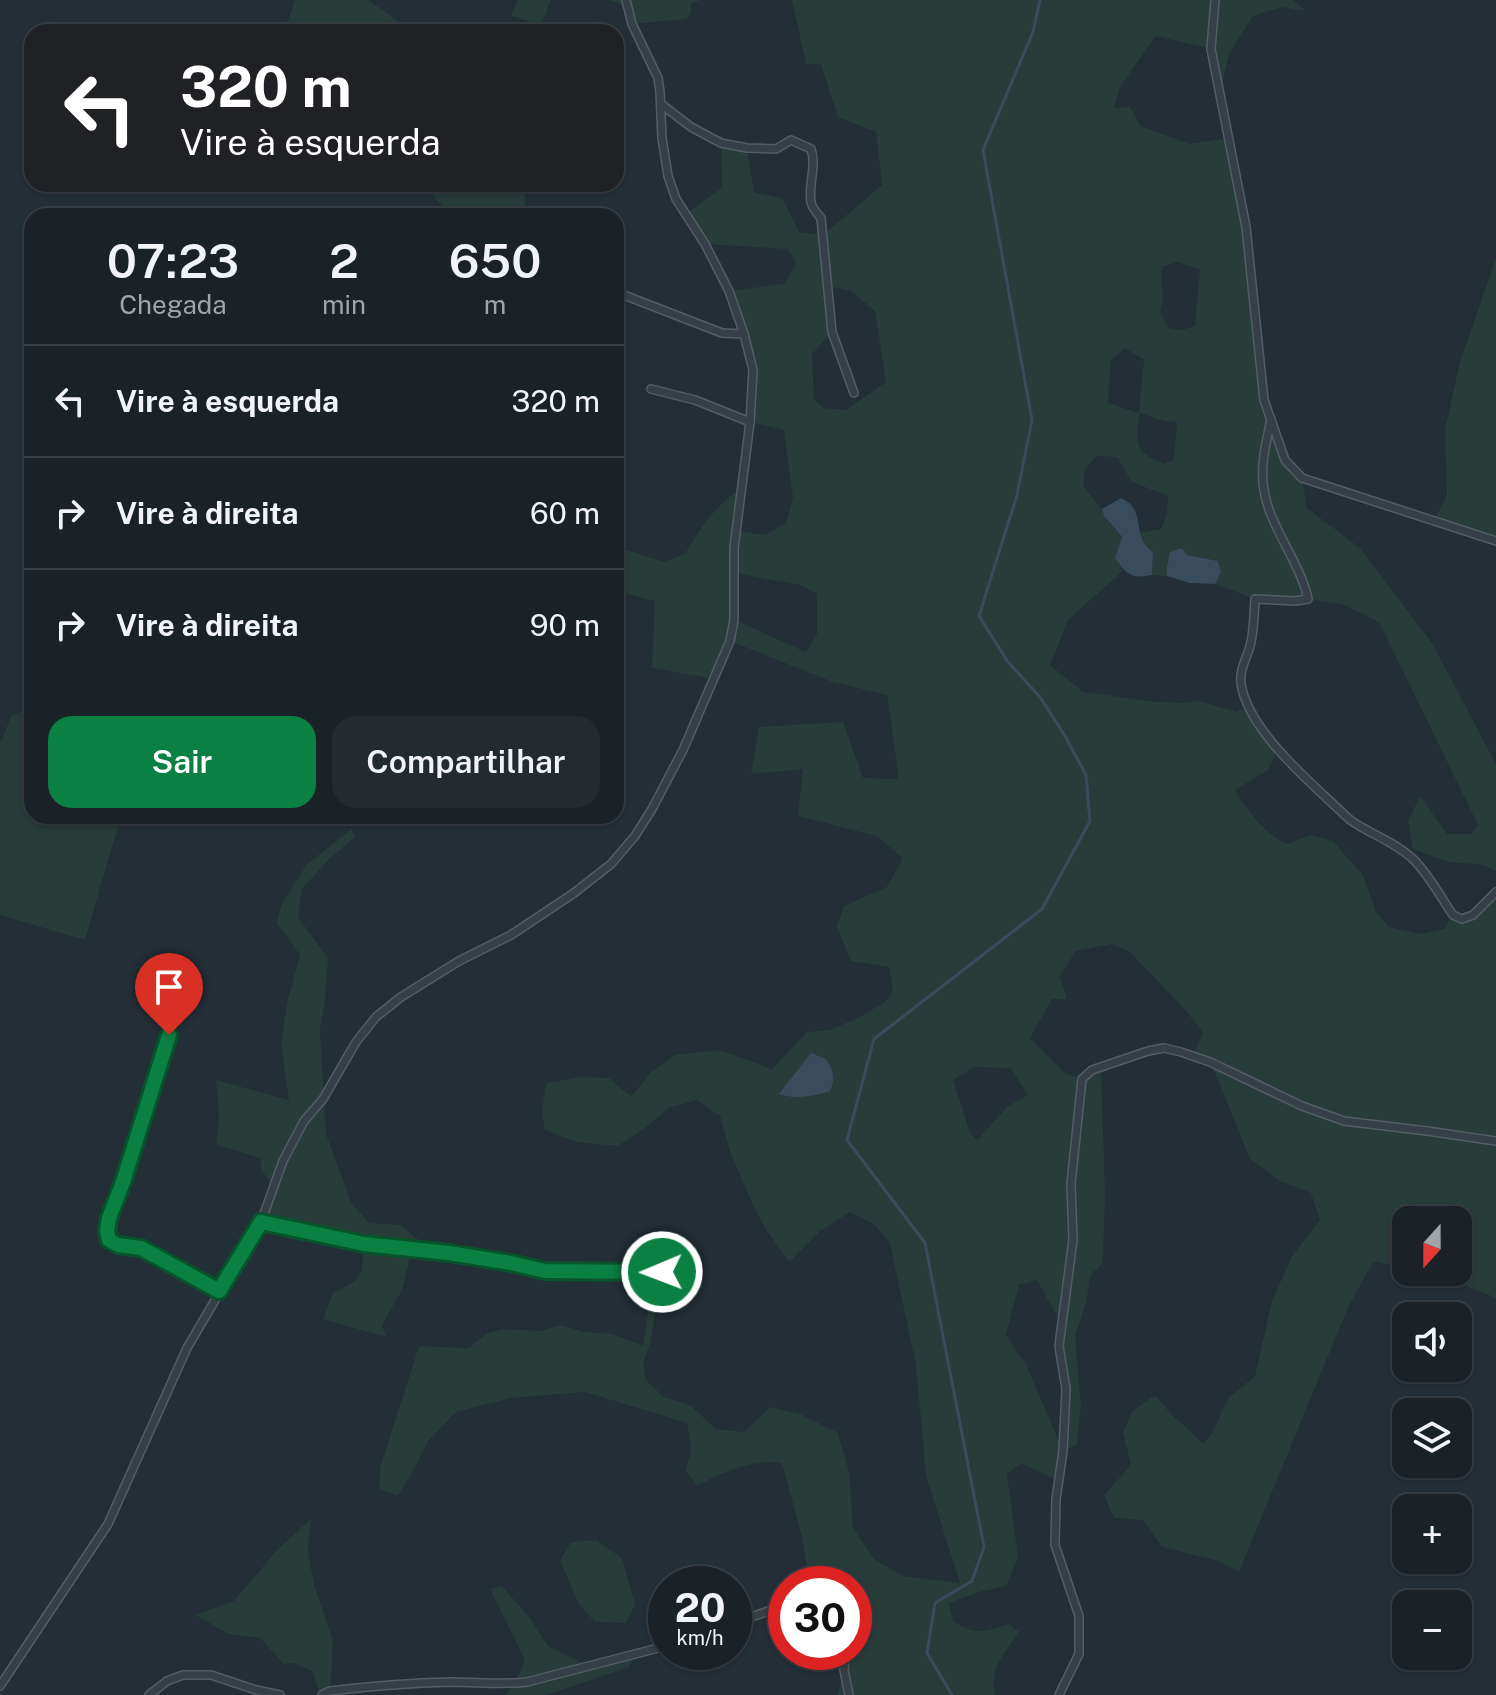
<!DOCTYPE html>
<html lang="pt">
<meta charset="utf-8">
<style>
body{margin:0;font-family:"Public Sans",sans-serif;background:#232a30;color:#f1f3f6;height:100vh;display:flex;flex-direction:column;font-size:30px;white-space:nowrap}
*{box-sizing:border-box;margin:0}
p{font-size:26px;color:#9fa4a8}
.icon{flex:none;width:44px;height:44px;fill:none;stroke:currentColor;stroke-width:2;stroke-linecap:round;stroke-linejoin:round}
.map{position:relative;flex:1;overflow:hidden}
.details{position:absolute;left:24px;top:208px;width:600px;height:616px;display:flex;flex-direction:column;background:#1a2228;border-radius:24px;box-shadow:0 2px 6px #0004,0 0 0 2px #383f45}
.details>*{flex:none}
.top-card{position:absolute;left:24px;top:24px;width:600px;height:168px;border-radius:24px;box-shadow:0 2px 6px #0004,0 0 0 2px #383f45;background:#202124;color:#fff;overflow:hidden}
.needle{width:52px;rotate:201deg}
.fabs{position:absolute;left:1392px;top:1206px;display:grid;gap:16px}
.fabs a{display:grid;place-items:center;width:80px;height:80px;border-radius:16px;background:#1a2228;box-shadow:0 2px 6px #0004,0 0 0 2px #383f45;font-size:40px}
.speed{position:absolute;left:648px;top:1566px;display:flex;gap:16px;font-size:40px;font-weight:700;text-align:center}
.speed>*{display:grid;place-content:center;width:104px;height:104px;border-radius:50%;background:#1a2228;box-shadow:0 2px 6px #0004,0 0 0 2px #383f45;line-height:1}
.speed small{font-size:20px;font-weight:400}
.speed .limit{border:12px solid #d22;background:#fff;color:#111}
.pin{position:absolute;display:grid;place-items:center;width:68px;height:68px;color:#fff;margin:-82px -34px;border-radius:50% 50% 50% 0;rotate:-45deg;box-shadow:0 0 8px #0007}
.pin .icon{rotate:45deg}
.me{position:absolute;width:88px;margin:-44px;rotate:269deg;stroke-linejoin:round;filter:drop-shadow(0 0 6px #0008)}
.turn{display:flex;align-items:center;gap:28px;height:168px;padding:0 24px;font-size:36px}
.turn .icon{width:104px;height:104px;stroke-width:2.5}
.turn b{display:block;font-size:56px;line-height:68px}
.eta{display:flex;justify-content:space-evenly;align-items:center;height:136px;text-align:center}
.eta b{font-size:48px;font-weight:600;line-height:56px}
.button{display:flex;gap:16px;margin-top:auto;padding:16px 24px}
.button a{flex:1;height:92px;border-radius:24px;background:#0b8043;color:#fff;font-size:32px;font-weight:600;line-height:92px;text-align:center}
.button a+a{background:#232a30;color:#f1f3f6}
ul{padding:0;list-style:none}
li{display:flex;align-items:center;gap:24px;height:112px;padding:0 24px;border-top:2px solid #383f45}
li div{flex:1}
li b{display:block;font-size:30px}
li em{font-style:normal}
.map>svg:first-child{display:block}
</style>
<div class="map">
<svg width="1496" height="1695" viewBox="0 0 1496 1695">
<rect width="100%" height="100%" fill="#232e36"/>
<!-- green -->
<g fill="#283c39" fill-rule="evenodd">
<path d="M295 0H368L414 32H284Z"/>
<path d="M518 0H551L541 25 511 16Z"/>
<path d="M609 0H700L691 4V13L686 19 632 24 628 7Z"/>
<path d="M792 0H1293L1306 11 1282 7 1253 16 1229 54 1219 98 1211 49 1156 36 1121 85 1114 108 1130 107 1141 126 1189 144 1227 138 1246 227 1264 400 1284 460 1302 478 1307 508 1360 548 1432 643 1496 764V871L1484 865 1448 862 1413 849 1408 821 1420 796 1447 834H1471L1478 825 1379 622 1342 604 1308 599H1255L1215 584 1221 572 1218 561 1187 555 1167 567V576L1152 575 1153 563 1139 533 1161 529 1167 514 1168 496 1132 482 1117 457 1097 456 1085 469 1083 486 1102 509 1104 516 1122 538 1115 558 1123 571 1068 620 1050 665 1083 692 1157 702 1185 703 1199 701 1236 712 1250 707 1278 749 1268 770 1235 790C1247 810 1266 836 1288 844L1310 835 1333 841 1363 875 1376 912 1389 927 1420 934 1444 929 1453 915 1462 919 1496 892V1298L1457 1282 1417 1272H1458V1220H1406V1269L1374 1261 1349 1305 1239 1572 1218 1561 1162 1547 1143 1520 1114 1518 1104 1495 1131 1465 1123 1432 1133 1411 1155 1395 1172 1415 1203 1443 1211 1435 1229 1397 1255 1376 1272 1301 1292 1256 1320 1220 1311 1193 1280 1181 1250 1159 1211 1063 1193 1056 1203 1033 1186 1011 1130 952 1111 944 1076 951 1060 976 1067 999H1052L1030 1038 1065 1073 1082 1079 1101 1067 1105 1192 1103 1262 1090 1276 1086 1303 1075 1336 1081 1405 1077 1445 1063 1451 1059 1481 1021 1463 1007 1474 1018 1557 1006 1586 979 1592 949 1603 953 1621C977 1636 983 1632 1009 1624L1019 1632C1006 1651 988 1670 995 1695H838L844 1670 846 1652H854V1584H814L807 1567 801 1533 782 1463C751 1459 724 1472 697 1486L686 1471 691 1449 687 1423 585 1392 511 1398 456 1412 428 1441 414 1469 398 1496 379 1489 380 1468 419 1346 469 1348 487 1333 504 1329 541 1331 561 1325 584 1332 612 1334 643 1346C648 1321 648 1296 654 1272H662L650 1343 643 1363 646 1380 664 1397 690 1405 716 1429 744 1432 770 1407 800 1414 838 1433 849 1472 853 1528 874 1559 903 1576 960 1583 926 1476 916 1365 890 1244 875 1225 850 1212 820 1231 789 1262 765 1228 753 1205 731 1155 720 1116 697 1100 669 1108 644 1129 618 1146 576 1142 545 1130 542 1111 546 1083 581 1077 609 1078 631 1097 650 1073 675 1055 720 1050 772 1069 807 1032 829 1030 856 1019 885 1002 893 990 889 967 851 961 837 927 844 906 887 887 903 858 876 836 798 816 803 769 751 774 759 727 843 722 863 778 899 779 887 695 830 681 730 641 714 679 652 668 655 601 624 593 616 594V546L663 562 685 554C700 528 716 504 742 488L736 531 765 535 786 523 793 498 784 430 750 422 753 370 729 291 784 284 796 264 788 249 705 244 685 214 722 188 721 143 747 148 754 192 782 198 799 232 823 235 882 185 876 132 838 117 821 64H806ZM1178 262 1200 270 1195 326 1181 330 1169 328 1160 313 1163 295 1161 280 1162 267ZM827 286 851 291 875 311 886 382 846 410 824 408 814 400 812 354 832 332ZM1125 348 1144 360 1139 413 1108 403 1111 360ZM1140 413 1164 421 1177 422 1174 459 1165 464C1133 452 1135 443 1140 413ZM735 573 801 585 817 594V634L806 652 735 620ZM975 1067 1010 1068 1028 1095 1007 1107 977 1140 970 1133 953 1080ZM1037 1280 1061 1323 1059 1346 1066 1389 1062 1449 1027 1366 1006 1335 1019 1285Z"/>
<path d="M422 184H525V205L510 216H452Z"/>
<path d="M1496 258V541L1434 521 1447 495 1445 430 1460 362Z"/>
<path d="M32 706V816H121L85 940 0 915V740H2L11 716Z"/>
<path d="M352 829 355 837 327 861 302 889 298 917 328 958 325 1001 320 1030 326 1134 351 1202 369 1223 401 1225 431 1251 412 1250 402 1290 382 1325 386 1337 323 1319 333 1293C365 1277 361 1278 364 1244L261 1222 274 1186 262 1171 260 1158 216 1145 219 1117 216 1080 289 1100 281 1043 288 999 300 955 277 923 282 903 307 864Z"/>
<path d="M311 1519 308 1551 314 1585 333 1640 330 1691 320 1695 313 1672 294 1663 284 1664 260 1638 229 1634 195 1615 234 1601 276 1551Z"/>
<path d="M596 1540 622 1558 635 1604 626 1623 595 1622 578 1603 560 1560 571 1542Z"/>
<path d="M502 1586 530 1618 548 1646 587 1665 635 1654 629 1667 546 1695H506L515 1683 525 1660 490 1589Z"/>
</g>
<!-- water -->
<g fill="#384c5c">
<path d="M1121 498C1148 510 1130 537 1153 552L1152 575C1132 579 1126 575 1115 558L1122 537 1104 516 1102 509Z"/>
<path d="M1182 548 1187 555 1218 561 1221 572 1215 584 1190 583 1167 576V567L1170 552Z"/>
<path d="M811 1053 826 1059C833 1071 836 1077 830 1091 814 1096 795 1100 779 1094Z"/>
</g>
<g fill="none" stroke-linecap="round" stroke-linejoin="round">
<!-- stream -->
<path stroke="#384c5c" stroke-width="3" d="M952 1695 927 1653 935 1603 972 1581 984 1547 925 1243 847 1140 874 1039 1042 909 1090 821 1086 775 1065 736 1040 697 1008 662 979 616 1017 495 1032 420 983 150 1033 32 1040 0"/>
<defs>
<g id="minor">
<path d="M1215 0 1211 49 1246 227 1264 400 1285 460 1302 478 1496 541"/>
<path d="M661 104 691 127 721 143 747 148 776 149 791 140 811 149C817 166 808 184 811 202 812 208 817 213 821 218L832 332 854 393"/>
<path d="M616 292 722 333 744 334"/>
<path d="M651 389 695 400 750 422"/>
<path d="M1271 419C1267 439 1261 461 1263 482 1266 524 1299 558 1308 599L1295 601 1255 599C1254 613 1254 629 1251 642 1248 657 1239 668 1241 684 1249 733 1315 786 1349 819 1369 834 1394 841 1413 859 1427 872 1442 899 1453 915L1462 919 1473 915 1496 892"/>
<path d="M169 1035 107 1231 109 1240 118 1245 141 1248 219 1291"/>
<path d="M261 1222 298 1229 364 1244 449 1253 511 1263 545 1271 662 1272"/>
<path d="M734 1623 786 1605"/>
<path d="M846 1652 844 1670 849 1695"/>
<path d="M0 1686 108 1524 187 1348 261 1222 283 1161 304 1121 323 1099 356 1042 376 1017 401 997 459 961 511 935 574 893 611 864 635 836 652 809 683 750 730 641 734 620V548L750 422 753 370 744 334 729 291 705 244 676 199 668 176 662 138 660 92 658 78 632 24 626 0"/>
<path d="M149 1695 167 1681 183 1675H211L256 1690 280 1695"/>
<path d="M322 1695 330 1691C371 1686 410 1683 451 1682 477 1682 502 1685 527 1682L666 1646"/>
<path d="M1059 1695 1079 1654V1616L1055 1545 1056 1499 1063 1451 1066 1389 1059 1346 1073 1240 1071 1184 1082 1079 1092 1070 1148 1051 1164 1048 1181 1052 1210 1062 1302 1106 1344 1121 1427 1131 1496 1141"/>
</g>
</defs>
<!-- minor casing -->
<use href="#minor" stroke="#545d65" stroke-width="10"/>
<!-- minor -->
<use href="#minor" stroke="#363f47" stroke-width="7"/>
</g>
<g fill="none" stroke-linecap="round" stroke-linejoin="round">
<defs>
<path id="route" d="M169 1035 123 1182 109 1218 107 1231 109 1240 118 1245 141 1248 219 1291 261 1222 364 1244 449 1253 511 1263 545 1271 662 1272"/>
</defs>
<!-- route casing -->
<use href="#route" stroke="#07532c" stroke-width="20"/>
<!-- route -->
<use href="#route" stroke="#0b8043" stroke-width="14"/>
</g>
</svg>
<div class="fabs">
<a><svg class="needle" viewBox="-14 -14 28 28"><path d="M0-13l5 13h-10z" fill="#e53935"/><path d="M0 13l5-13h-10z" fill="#9fa4a8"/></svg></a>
<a><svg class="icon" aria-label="sound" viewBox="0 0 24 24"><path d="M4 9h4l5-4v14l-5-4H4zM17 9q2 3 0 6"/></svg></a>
<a><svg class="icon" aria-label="layers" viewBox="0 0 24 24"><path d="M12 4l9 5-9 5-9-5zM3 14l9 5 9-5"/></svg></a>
<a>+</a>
<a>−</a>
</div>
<div class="speed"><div>20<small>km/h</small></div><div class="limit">30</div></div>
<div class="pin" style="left:169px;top:1035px;background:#d93025"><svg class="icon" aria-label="arrive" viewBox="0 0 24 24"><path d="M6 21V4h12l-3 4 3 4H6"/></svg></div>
<svg class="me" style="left:662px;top:1272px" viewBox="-20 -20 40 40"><circle r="17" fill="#0b8043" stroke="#fff" stroke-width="3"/><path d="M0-11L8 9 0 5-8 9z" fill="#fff"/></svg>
<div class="top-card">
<div class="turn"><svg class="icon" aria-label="left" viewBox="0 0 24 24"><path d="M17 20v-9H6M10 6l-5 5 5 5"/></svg><div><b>320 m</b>Vire à esquerda</div></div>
</div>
<section class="details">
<div class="eta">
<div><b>07:23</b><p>Chegada</p></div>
<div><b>2</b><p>min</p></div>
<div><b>650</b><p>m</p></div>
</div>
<ul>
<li><svg class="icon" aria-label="left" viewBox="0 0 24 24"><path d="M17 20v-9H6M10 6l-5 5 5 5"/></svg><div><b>Vire à esquerda</b></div><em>320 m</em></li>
<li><svg class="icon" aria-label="right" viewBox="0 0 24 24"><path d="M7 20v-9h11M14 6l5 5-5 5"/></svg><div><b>Vire à direita</b></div><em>60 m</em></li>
<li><svg class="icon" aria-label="right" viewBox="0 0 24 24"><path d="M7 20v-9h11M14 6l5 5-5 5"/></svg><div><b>Vire à direita</b></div><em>90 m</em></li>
</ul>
<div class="button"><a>Sair</a><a>Compartilhar</a></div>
</section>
</div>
